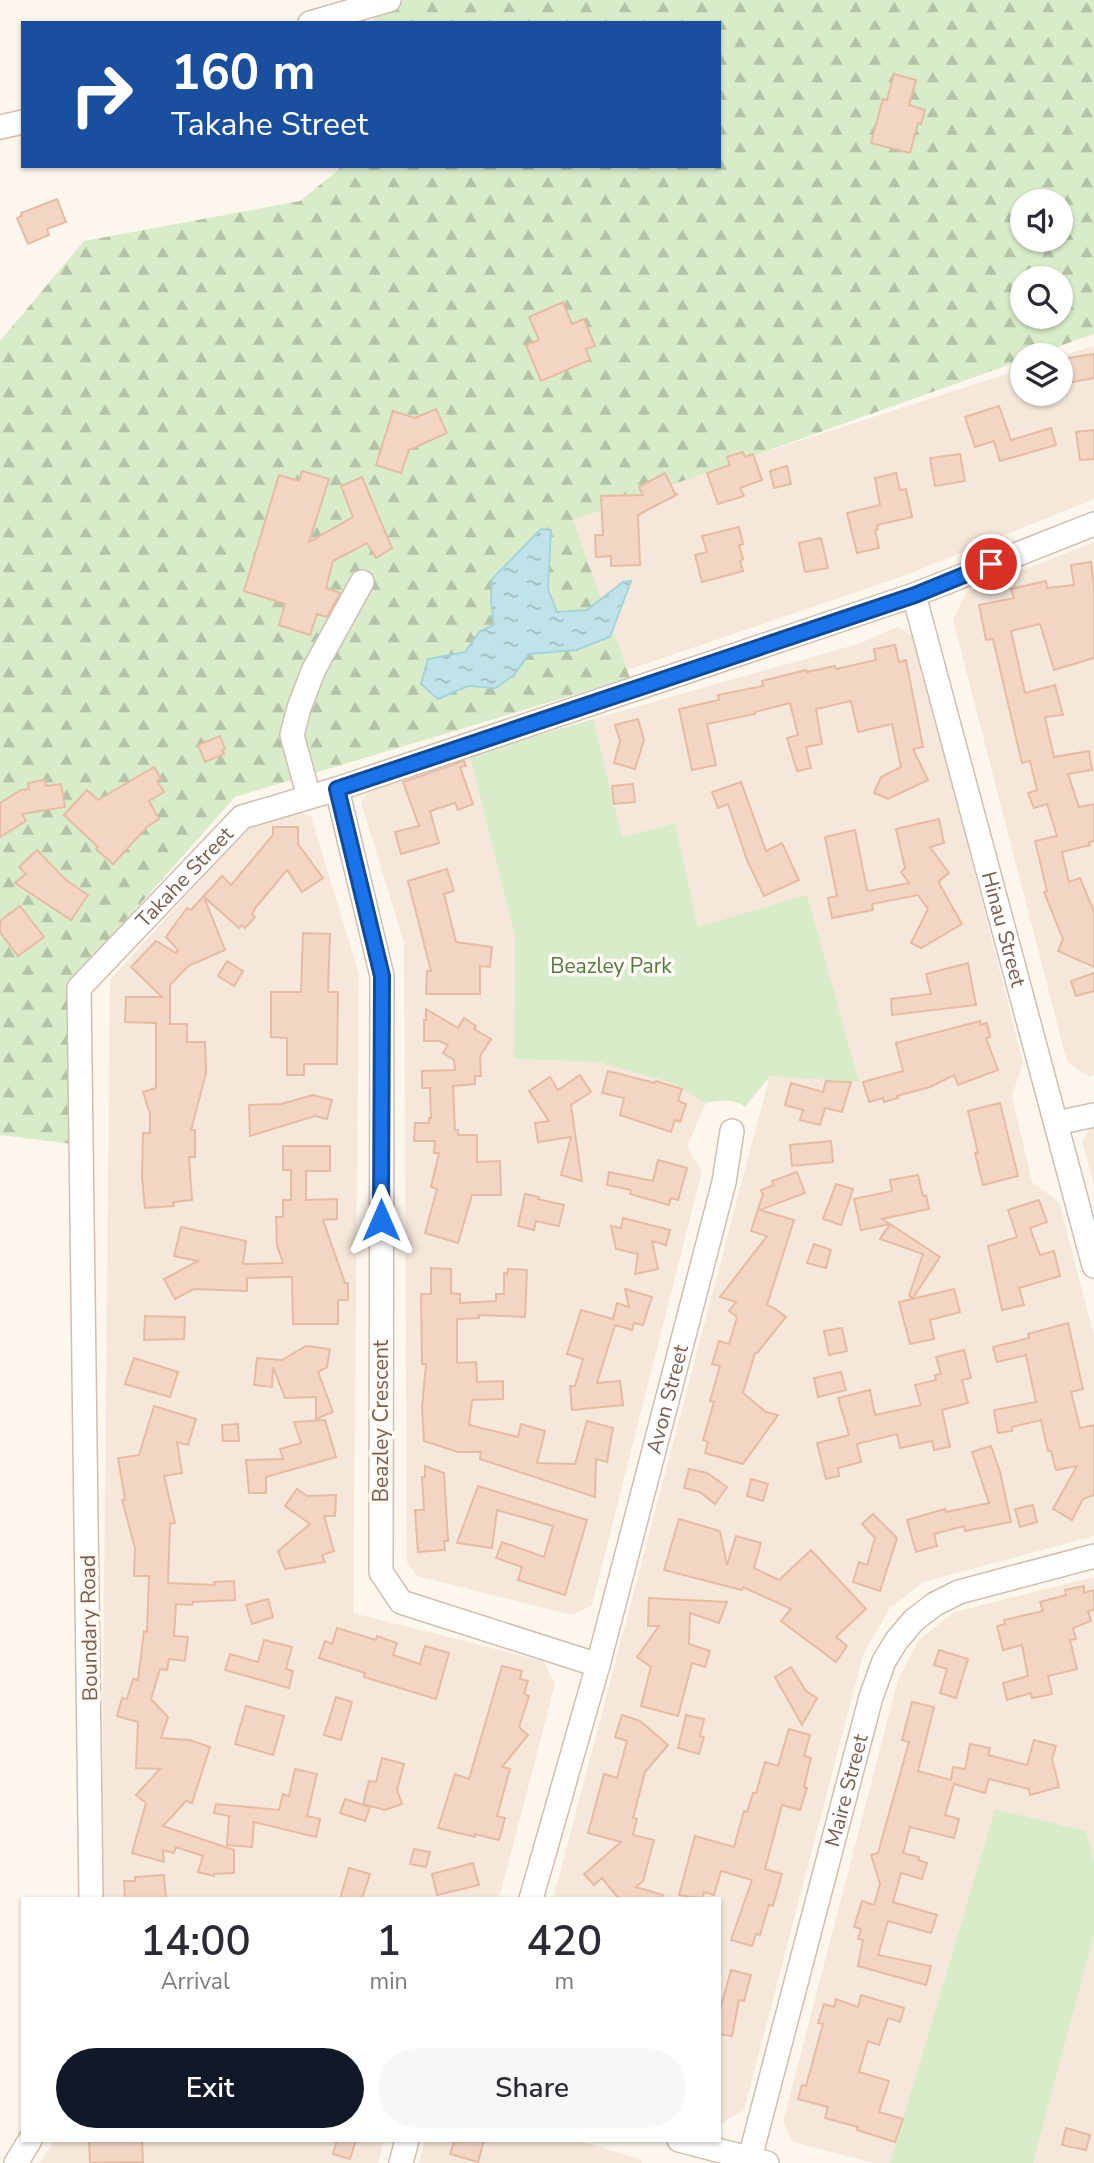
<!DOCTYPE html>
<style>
body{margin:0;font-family:"Nunito Sans",sans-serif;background:#f7f7f7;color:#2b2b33;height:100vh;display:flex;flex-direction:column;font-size:26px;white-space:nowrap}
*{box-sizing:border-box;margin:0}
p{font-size:23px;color:#7c7c81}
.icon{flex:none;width:38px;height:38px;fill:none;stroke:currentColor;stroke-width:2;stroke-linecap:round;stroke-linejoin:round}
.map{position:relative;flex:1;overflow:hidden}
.details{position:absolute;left:21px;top:1897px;width:700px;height:245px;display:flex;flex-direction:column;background:#fff;border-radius:0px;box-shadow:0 2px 5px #0004}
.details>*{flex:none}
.guide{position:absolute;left:21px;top:21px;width:700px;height:147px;border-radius:0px;box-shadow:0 2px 5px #0004;background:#1a4fa0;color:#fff;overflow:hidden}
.tools{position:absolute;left:1010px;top:189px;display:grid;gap:14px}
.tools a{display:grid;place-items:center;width:63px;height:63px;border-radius:50%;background:#fff;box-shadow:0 2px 5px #0004;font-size:35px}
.pin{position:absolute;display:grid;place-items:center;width:60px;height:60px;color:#fff;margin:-30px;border:4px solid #fff;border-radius:50%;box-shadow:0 2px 7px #0007}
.me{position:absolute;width:77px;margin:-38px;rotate:0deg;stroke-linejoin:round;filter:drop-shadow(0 0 5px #0008)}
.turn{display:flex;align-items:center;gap:24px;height:147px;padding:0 35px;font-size:32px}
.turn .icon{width:91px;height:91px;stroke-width:2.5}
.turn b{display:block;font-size:49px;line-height:60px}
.eta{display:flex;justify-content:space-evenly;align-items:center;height:119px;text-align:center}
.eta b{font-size:42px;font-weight:600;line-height:49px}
.primary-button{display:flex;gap:14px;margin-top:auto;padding:14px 35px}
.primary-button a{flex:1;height:80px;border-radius:42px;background:#111827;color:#fff;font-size:28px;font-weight:600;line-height:80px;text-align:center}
.primary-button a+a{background:#f7f7f7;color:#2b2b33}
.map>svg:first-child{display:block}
</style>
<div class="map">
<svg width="1094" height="2163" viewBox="0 0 1094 2163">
<defs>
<pattern id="forest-firs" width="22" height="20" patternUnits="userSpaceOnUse" patternTransform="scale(1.75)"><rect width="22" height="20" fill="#d8ecc9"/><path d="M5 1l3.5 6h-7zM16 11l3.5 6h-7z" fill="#b4c2a5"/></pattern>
<pattern id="water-ripples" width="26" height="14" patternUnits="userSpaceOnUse" patternTransform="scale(1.75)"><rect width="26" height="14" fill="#bfe3e8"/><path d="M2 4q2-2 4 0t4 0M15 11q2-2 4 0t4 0" fill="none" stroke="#a0bbbe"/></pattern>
</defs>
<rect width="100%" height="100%" fill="#fdf6ec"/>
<!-- residential -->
<g fill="#f5e8da">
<path d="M1094 346V498L1089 501 906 575 613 675 570 515 1022 369V394H1060L1061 356Z"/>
<path d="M1094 542V1075L1090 1077 1067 1062 953 620 966 593Z"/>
<path d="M898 627 915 638 1023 1063 1012 1096 1032 1182 1059 1202 1094 1336V1536L923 1582 889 1609 863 1655 744 2110 721 2124 719 1899H553L770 1075 858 1082 698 927 675 823 622 837 593 719 858 644Z"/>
<path d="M470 756 515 936 514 1059 598 1062 675 1084 706 1103 687 1147 702 1171 592 1605 572 1615 417 1576 407 1563 404 943 361 802 371 787Z"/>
<path d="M293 811 311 816 359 975 353 1613 543 1661 555 1684 499 1899H101L110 980 247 829Z"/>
<path d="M1094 1122V1185L1082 1141Z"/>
<path d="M1094 1577V1862L1086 1831 995 1809 890 2163H874L793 2142 783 2122 898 1680 919 1640 954 1612Z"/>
<path d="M1094 1935V2163H1033Z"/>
<path d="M55 2140H384L378 2163H40Z"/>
<path d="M425 2140H575L640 2159 642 2163H419Z"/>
</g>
<!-- forest -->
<path fill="url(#forest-firs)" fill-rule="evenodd" d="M370 0H1094V334L1034 355H1022V360L573 520 601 599 587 610 557 612 548 589 551 531 491 601 495 625 480 631 465 652 428 659 438 699 468 686 496 688 514 675 529 654 576 650 610 637 613 630 630 678 235 797 79 973 80 1145 0 1135V341L84 241 300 201 343 166H719V23H375ZM1022 201H1060V240H1022ZM1022 278H1060V317H1022Z"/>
<!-- green -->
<g fill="#d8ecc9">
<path d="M593 719 622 837 675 823 698 927 807 895 859 1082 770 1076 745 1107C732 1098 721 1100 706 1103L675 1084 598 1062 514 1059 515 936 470 756Z"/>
<path d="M995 1809 1086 1831 1094 1862V1935L1033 2163H890Z"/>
</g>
<!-- water -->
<path fill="url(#water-ripples)" stroke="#a5d3da" stroke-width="2" d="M541 529 551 530 548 589 557 612 587 610 623 582 631 581 610 637 576 650 529 654 514 675 496 688 468 686 438 699 421 684 428 659 465 652 480 631 494 625 491 601 492 579Z"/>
<!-- building -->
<g fill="#f3d5c3" stroke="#e6bba3" stroke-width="2">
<path d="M894 74 916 80 909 105 925 110 921 124 918 123 910 153 871 143 883 99 887 100Z"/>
<path d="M57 199 66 222 47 229 49 235 28 244 17 218 22 216 21 213Z"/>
<path d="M563 302 572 324 584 319 595 346 586 349 590 360 541 381 526 345 539 340 529 317Z"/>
<path d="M1094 354V378L1072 382 1068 358Z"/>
<path d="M999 406 1011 440 1051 428 1056 445 1000 461 994 441 975 447 965 417Z"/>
<path d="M436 409 447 433 409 450 401 473 376 465 393 411 415 418Z"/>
<path d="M1094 430V459L1080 460 1076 432Z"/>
<path d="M743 452 745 457 753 454 762 480 740 488 744 496 718 504 707 473 730 465 727 457Z"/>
<path d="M960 454 965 481 935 486 930 458Z"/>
<path d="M787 466 791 484 774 488 770 471Z"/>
<path d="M302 471 329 479 309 542 353 517 341 486 362 477 392 548 376 558 367 543 333 561 326 588 340 593 327 617 317 614 310 635 279 625 285 604 244 591 279 475 299 481Z"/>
<path d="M665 473 675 494H678L638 515 640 565 611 566V556L596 557 595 535H603L601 496 643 495 639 487Z"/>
<path d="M896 473 900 490 906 489 912 517 877 525 878 529 875 530 879 548 857 553 847 513 880 505 875 478Z"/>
<path d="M739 527 743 544 739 545 743 559 740 561 743 571 702 582 695 555 707 552 702 536Z"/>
<path d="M821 538 828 568 805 572 799 543Z"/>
<path d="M1091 562 1094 588V658L1054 670 1040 624 1011 631 1025 693 1055 685 1063 715 1045 717 1054 757 1089 751 1092 770 1068 774 1079 807 1094 804V841L1089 842 1090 845 1062 852 1069 882 1080 878 1094 912V967L1058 951 1063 939 1044 892 1047 891 1035 841 1057 836 1047 804 1034 808 1028 793 1037 790 1030 761 1022 763 993 639 986 640 979 605 1014 598 1011 589 1046 581 1047 588 1074 585 1071 565Z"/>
<path d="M895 645 899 662 906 660 923 747 913 749 928 780 888 799 874 793 881 777 901 767 892 724 858 732 851 701 816 709 822 744 806 747 811 768 797 771 787 738 798 735 790 703 755 712V714L707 724 716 765 692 770 679 709 719 700 718 695 763 686 762 681 806 670 807 672 835 666 836 669 876 660 874 649Z"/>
<path d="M638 719 644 740 635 769 614 763 620 741 615 725Z"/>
<path d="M220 736 225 749 222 750 224 754 205 762 198 745Z"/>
<path d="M464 761 466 766 460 767 473 804 458 810 455 803 430 811 439 843 401 854 395 832 419 826 403 782Z"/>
<path d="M154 767 161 779 157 781 164 792 149 801 159 819 147 827 113 864 96 849 98 847 64 815 87 790 98 800Z"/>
<path d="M45 780 46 786 61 784 65 807 22 814 26 821 0 837V803L21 790 29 789 28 783Z"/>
<path d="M741 782 766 851 782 843 799 880 764 896 747 860 728 804 718 808 712 792Z"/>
<path d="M633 784 635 802 614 804 612 786Z"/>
<path d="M939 819 944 843 930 847 949 873 939 881 940 885 962 924 921 948 911 943 928 909 918 895 872 904 873 910 832 918 828 898 837 896 825 837 855 830 867 890 869 891 909 883 901 872 905 868 896 829Z"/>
<path d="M273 827H298V844L323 878 302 892 287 870 256 907 252 914 255 917 245 928 242 925 239 928 204 897 225 950 188 966 170 985V1024H187V1042H205L206 1073 191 1130H195V1157H189L192 1200 173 1202 174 1206 145 1208 142 1177 143 1133H150V1114L143 1092 156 1088V1023L125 1022 126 997H162L131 967 156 941 176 953 178 950 166 937 187 908 191 910 222 876 231 885 273 835Z"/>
<path d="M37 850 66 880 88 895 71 920 15 883 26 874 19 867Z"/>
<path d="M447 869 454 891 444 894 456 942 492 947 490 967 480 966V994H426L427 971H431L408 881Z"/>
<path d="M20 906 44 937 18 956 0 932V921Z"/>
<path d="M303 933 330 934 328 992H338L337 1064H304V1075H287V1038L271 1037V992H301Z"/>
<path d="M227 961 243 971 234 986 218 976Z"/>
<path d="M968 963 976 1005 892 1015 891 999 931 994 926 974Z"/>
<path d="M1094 973V991L1076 996 1071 981Z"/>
<path d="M426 1009 458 1028 464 1018 476 1026 474 1029 491 1039 480 1056 481 1076H475V1084L453 1086 455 1130H458V1135H477V1162L500 1161 501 1195H472L458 1243 425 1233 437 1189 431 1187 439 1153H434L435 1141H414L415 1123H429V1118H431L430 1088H422V1071L455 1070 454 1060 443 1053 448 1045 439 1041H424V1020H426Z"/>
<path d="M980 1021V1025L987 1023 990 1037 986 1038 998 1070 958 1085 954 1075 930 1087 897 1096 898 1098 884 1102 883 1098 869 1102 863 1082 903 1071 896 1043Z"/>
<path d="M608 1071 655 1083 656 1081 682 1089 678 1101 686 1104 680 1122 675 1120 671 1132 620 1115 624 1098 602 1093Z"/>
<path d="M580 1075 591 1092 571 1105 582 1181 561 1175 571 1137 538 1142 535 1123 549 1121 529 1091 550 1077 558 1090Z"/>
<path d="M826 1081 851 1082 842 1112 825 1108 820 1125 800 1120 803 1110 785 1105 791 1083 823 1092Z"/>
<path d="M313 1095 332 1100 327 1119 315 1116 250 1136 249 1105 281 1104Z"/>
<path d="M1000 1103 1018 1176 983 1185 975 1153H978L968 1111Z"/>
<path d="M831 1141 833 1162 792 1166 790 1145Z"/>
<path d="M283 1146H330V1171H306V1200L337 1199V1219L323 1220 345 1283H348V1300H338V1324H293L292 1277 247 1278V1291L194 1289 175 1299 164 1279 198 1261 174 1256 181 1227 246 1241 243 1264 283 1263 277 1245 276 1217H283V1200H291V1170H283Z"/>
<path d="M658 1160 687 1168 678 1200 671 1198 669 1205 630 1194 631 1190 607 1185 609 1172 653 1181Z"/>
<path d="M797 1172 805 1193 760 1210 794 1220 767 1305 774 1308 786 1317 757 1353H755L743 1393 766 1412 778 1415 743 1464 705 1453 708 1442 703 1440 714 1402 710 1401 720 1366 712 1364 719 1341 729 1344 737 1317 729 1311 736 1302 720 1297 767 1236 751 1231 763 1194 761 1190 774 1185 772 1181Z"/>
<path d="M918 1175 923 1196 926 1195 929 1209 882 1219 890 1224 861 1230 854 1199 892 1191 890 1180Z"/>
<path d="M836 1184 853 1189 841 1225 823 1219Z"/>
<path d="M525 1194 539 1197 538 1199 564 1205 559 1226 536 1221 534 1230 518 1226Z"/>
<path d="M1039 1200 1047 1222 1030 1228 1040 1255 1054 1251 1060 1276 1019 1288 1024 1305 1002 1310 988 1246 1017 1237 1008 1210Z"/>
<path d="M623 1218 670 1230 666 1245 652 1241 658 1269 635 1274 638 1254 616 1249 611 1226 621 1228Z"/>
<path d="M890 1224 940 1257 913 1298 909 1296 923 1254 880 1239Z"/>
<path d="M814 1244 831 1250 826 1268 807 1263Z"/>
<path d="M431 1268 451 1269V1293L460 1294V1303L496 1301V1294H504V1273L507 1274 508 1269 527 1270 525 1317 479 1315V1318L457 1319V1363L476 1362 477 1382 503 1381V1399L472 1400 469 1425 518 1437 521 1424 545 1431 537 1463 575 1464 587 1421 613 1428 607 1462 596 1459 595 1497 480 1459 481 1452H458L424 1441 422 1407 426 1364H422L421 1294H431Z"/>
<path d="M625 1289 652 1297 643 1325 634 1323 632 1330 615 1325 597 1383 620 1381 623 1405 572 1410 570 1386H575L583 1359 567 1354 581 1310 613 1319 617 1303 629 1307Z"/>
<path d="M954 1289 960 1312 930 1320 934 1339 910 1344 899 1302Z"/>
<path d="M145 1316 185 1317 184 1339 144 1340Z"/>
<path d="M1068 1323 1083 1389 1071 1392 1080 1428 1094 1425V1495L1083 1499 1072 1520 1053 1509 1077 1466 1056 1470 1051 1451H1048L1041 1420 1012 1427V1431L998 1433 994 1410 1036 1402 1026 1355 997 1362 993 1347 1029 1338 1028 1334Z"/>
<path d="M842 1328 847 1351 829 1355 824 1331Z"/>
<path d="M306 1346 330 1349 327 1367 318 1372 333 1412 316 1419V1397L285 1398 273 1367 272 1387 254 1385 257 1358 282 1360Z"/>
<path d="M964 1350 971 1378 962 1380 968 1403 942 1410 950 1447 934 1450 932 1441 900 1448 897 1434 857 1444 861 1462 838 1468 839 1476 826 1479 817 1443 849 1435 838 1398 870 1390 875 1415 921 1405 915 1385 936 1380 935 1375 941 1374 936 1357Z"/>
<path d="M134 1358 178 1372 170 1397 125 1384Z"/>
<path d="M841 1372 846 1390 818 1397 814 1378Z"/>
<path d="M154 1406 196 1419 188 1445 177 1442 182 1473 164 1476 175 1523 170 1524 168 1583 215 1585 214 1582 234 1581 235 1600 193 1602 192 1605 176 1604 174 1636 188 1637 185 1661 169 1659 167 1670 160 1669 151 1699 168 1717 161 1738 190 1740 210 1747 192 1803 186 1801 163 1826 234 1850V1873L214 1874V1876L198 1872 203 1856 176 1847 174 1853 163 1850 164 1862 132 1853 146 1803 136 1795 160 1769 136 1768 138 1722 117 1716 122 1698 127 1699 133 1679 138 1680 144 1631 147 1632 149 1576H134L135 1548 122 1500 125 1499 118 1458 139 1455Z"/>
<path d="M325 1420 336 1457 266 1477V1493H249L246 1460 283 1459 280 1449 301 1443 294 1422Z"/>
<path d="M238 1424 239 1441H223L222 1425Z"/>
<path d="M991 1446 1000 1472 1011 1522 965 1531 964 1526 934 1534 937 1546 916 1552 907 1520 945 1509 946 1512 989 1503 972 1452Z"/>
<path d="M425 1466 444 1473 448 1541H444L445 1550 418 1552 415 1510H424L422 1477H425Z"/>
<path d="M689 1469 707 1473 727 1487 715 1504 700 1492 684 1488Z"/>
<path d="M751 1479 768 1484 763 1501 747 1496Z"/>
<path d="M478 1486 587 1520 565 1595 518 1580 522 1567 496 1558 502 1542 544 1557 553 1526 497 1510 492 1548 457 1543Z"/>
<path d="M297 1489 307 1496 336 1495 335 1516H324L334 1551 322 1555 325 1562 285 1569 278 1551 310 1524 285 1506Z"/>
<path d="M1033 1505 1037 1522 1020 1527 1015 1509Z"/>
<path d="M873 1514 897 1538 880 1591 853 1582 859 1562 867 1565 875 1538 862 1524Z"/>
<path d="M679 1519 720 1531 727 1565 736 1536 761 1543 754 1568 779 1580 811 1550 866 1609 836 1637 847 1646 836 1662 781 1621 791 1609 743 1587 742 1590 664 1570Z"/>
<path d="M1084 1586V1593L1094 1590V1610L1088 1611 1091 1621 1073 1628 1076 1639 1070 1640 1077 1669 1048 1676 1052 1694 1032 1698 1031 1693 1007 1700 1003 1683 1028 1676 1022 1645 1003 1650 997 1626 1005 1624 1004 1620 1043 1611 1040 1602 1066 1595 1065 1590Z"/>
<path d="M649 1598 727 1602 719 1623 690 1613 689 1644 710 1651 705 1667 692 1663 678 1716 641 1706 651 1667 637 1657 659 1626H648Z"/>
<path d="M268 1599 273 1617 252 1624 246 1605Z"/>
<path d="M337 1628 376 1640 377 1636 397 1643 393 1655 420 1664 425 1646 449 1653 436 1699 364 1677 365 1673 319 1658 325 1641 332 1644Z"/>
<path d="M264 1640 292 1647 286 1669 293 1671 289 1688 225 1670 230 1654 258 1662Z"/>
<path d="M939 1650 968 1659 956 1698 940 1693 947 1669 934 1665Z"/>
<path d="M502 1666 522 1671 520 1679 528 1681 524 1694 529 1696 519 1727 528 1735 502 1767 510 1769 497 1816 505 1818 499 1840 475 1834V1837L438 1828 455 1774 469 1779Z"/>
<path d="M791 1667 806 1691 817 1698 802 1725 775 1677Z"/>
<path d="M336 1697 352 1702 341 1740 324 1735Z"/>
<path d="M912 1702 934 1707 918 1771 951 1780 953 1767 965 1769 970 1744 990 1748 988 1755 1027 1765 1034 1740 1056 1746 1052 1759 1059 1787 1030 1795 1029 1789 989 1779 985 1793 954 1784 945 1815 959 1819 954 1838 910 1827 903 1853 919 1857 918 1860 927 1863 922 1879 901 1873 893 1902 937 1915 931 1933 888 1921 878 1955 931 1966 926 1985 858 1966 863 1940 858 1939 861 1929 854 1927 862 1901 874 1905 880 1884 871 1855 878 1853 909 1742 902 1740Z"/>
<path d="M246 1706 284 1716 273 1755 235 1744Z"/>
<path d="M622 1715 640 1721 668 1745 645 1772 633 1818 637 1819 633 1835 654 1840 643 1881 636 1887 663 1895 662 1899H619L602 1878 594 1885 584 1874 621 1842 588 1833 604 1774 617 1778 627 1741 615 1737Z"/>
<path d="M686 1715 704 1719 700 1736 704 1737 699 1754 678 1748Z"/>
<path d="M789 1729 810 1735 804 1756 811 1758 804 1787 807 1788 800 1810 782 1805 765 1869 782 1874 773 1906 769 1905 760 1935 756 1934 752 1946 731 1940 752 1880 721 1871 714 1895 704 1892 703 1899 679 1895 695 1836 734 1847 744 1811 747 1812 753 1793H756L765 1762 778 1766Z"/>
<path d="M382 1758 404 1764 397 1790 402 1804 385 1810 363 1804 369 1781 376 1782Z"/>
<path d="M295 1769 317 1774 307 1816 320 1819 316 1837 254 1822 252 1847 227 1845 229 1816 214 1813 216 1804 279 1810 283 1794 289 1796Z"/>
<path d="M345 1799 370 1807 365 1821 340 1813Z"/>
<path d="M414 1849 430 1852 426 1867 410 1864Z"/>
<path d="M473 1863 479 1885 437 1895 432 1874Z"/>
<path d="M349 1868 370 1874 362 1899H340Z"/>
<path d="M164 1875 166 1899H125L124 1881H135V1877Z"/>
<path d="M731 1970 751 1975 744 2001 739 2000 732 2036 719 2034V2014Z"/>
<path d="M861 1995 904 2008 900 2022 888 2018 879 2045 868 2041 859 2072 889 2081 879 2112 903 2119 895 2142 857 2130 858 2127 825 2118 828 2107 798 2099 802 2085 806 2086 823 2024 818 2023 824 2004 834 2007 836 1999 858 2007Z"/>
<path d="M1066 2128 1090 2135 1086 2150 1062 2145Z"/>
<path d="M89 2140H142L143 2162 90 2163Z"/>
<path d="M337 2140H356L350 2159 333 2154Z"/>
<path d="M455 2140H484L478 2162 450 2154Z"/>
</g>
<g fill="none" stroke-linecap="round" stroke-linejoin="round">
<defs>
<g id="minor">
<path d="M310 23 389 0"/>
<path d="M0 127 23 122"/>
<path id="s1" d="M914 595 1094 1266"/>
<path d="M337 789 382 976 381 1572 401 1602 598 1665"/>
<path d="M309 797 292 735 299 708 314 669 362 582"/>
<path d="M1057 1123 1094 1115"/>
<path id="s2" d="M91 1899 79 988 242 817 337 789 914 595 1094 524"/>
<path id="s3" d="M531 1899 598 1665 724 1182 732 1131"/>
<path d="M679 2140 767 2163"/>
<path id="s4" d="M750 2158 871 1697 884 1661 897 1640 914 1620 935 1604 959 1592 1094 1556"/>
<path d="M16 2163 30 2140"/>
<path d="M401 2163 407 2140"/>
</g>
</defs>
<!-- minor casing -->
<use href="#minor" stroke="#d1beb0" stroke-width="26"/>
<!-- minor -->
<use href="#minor" stroke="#fff" stroke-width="23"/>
</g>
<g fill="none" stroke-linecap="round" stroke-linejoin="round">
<defs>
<path id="route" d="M381 1220 382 976 337 789 915 595 991 564"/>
</defs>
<!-- route casing -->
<use href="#route" stroke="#114b97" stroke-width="18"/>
<!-- route -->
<use href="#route" stroke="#1a73e8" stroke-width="12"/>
</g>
<g text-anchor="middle" stroke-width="7" stroke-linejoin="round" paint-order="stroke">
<!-- street labels -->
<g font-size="21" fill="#7a5c4d" stroke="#fffaf3">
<text dy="7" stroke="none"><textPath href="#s2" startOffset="1064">Takahe Street</textPath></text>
<text dy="7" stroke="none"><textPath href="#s1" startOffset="346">Hinau Street</textPath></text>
<text dy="7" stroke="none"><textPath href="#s3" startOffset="518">Avon Street</textPath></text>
<text transform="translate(381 1421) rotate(-90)" y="7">Beazley Crescent</text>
<text transform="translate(89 1628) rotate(-91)" y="7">Boundary Road</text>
<text dy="7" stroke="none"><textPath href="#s4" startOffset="380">Maire Street</textPath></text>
</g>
<!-- park labels -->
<g font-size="21" fill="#537a41" stroke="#fffaf3">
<text x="611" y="973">Beazley Park</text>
</g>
</g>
</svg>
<div class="tools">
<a><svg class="icon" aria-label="sound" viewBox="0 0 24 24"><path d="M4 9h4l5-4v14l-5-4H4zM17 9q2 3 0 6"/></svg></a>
<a><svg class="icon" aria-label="search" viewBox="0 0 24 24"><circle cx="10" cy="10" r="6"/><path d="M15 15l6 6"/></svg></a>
<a><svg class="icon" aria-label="layers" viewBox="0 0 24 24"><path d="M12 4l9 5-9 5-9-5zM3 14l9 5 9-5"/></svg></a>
</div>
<div class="pin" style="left:991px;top:564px;background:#d93025"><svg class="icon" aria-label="arrive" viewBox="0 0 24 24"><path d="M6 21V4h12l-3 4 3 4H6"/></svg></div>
<svg class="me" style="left:381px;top:1220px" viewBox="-20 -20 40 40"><path d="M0-17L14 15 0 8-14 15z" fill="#1a73e8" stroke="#fff" stroke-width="4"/></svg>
<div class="guide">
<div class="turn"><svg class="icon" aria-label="right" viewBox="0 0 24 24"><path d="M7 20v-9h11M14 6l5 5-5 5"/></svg><div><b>160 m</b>Takahe Street</div></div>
</div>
<section class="details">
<div class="eta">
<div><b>14:00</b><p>Arrival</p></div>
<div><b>1</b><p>min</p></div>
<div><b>420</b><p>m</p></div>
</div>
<div class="primary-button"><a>Exit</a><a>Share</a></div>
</section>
</div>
